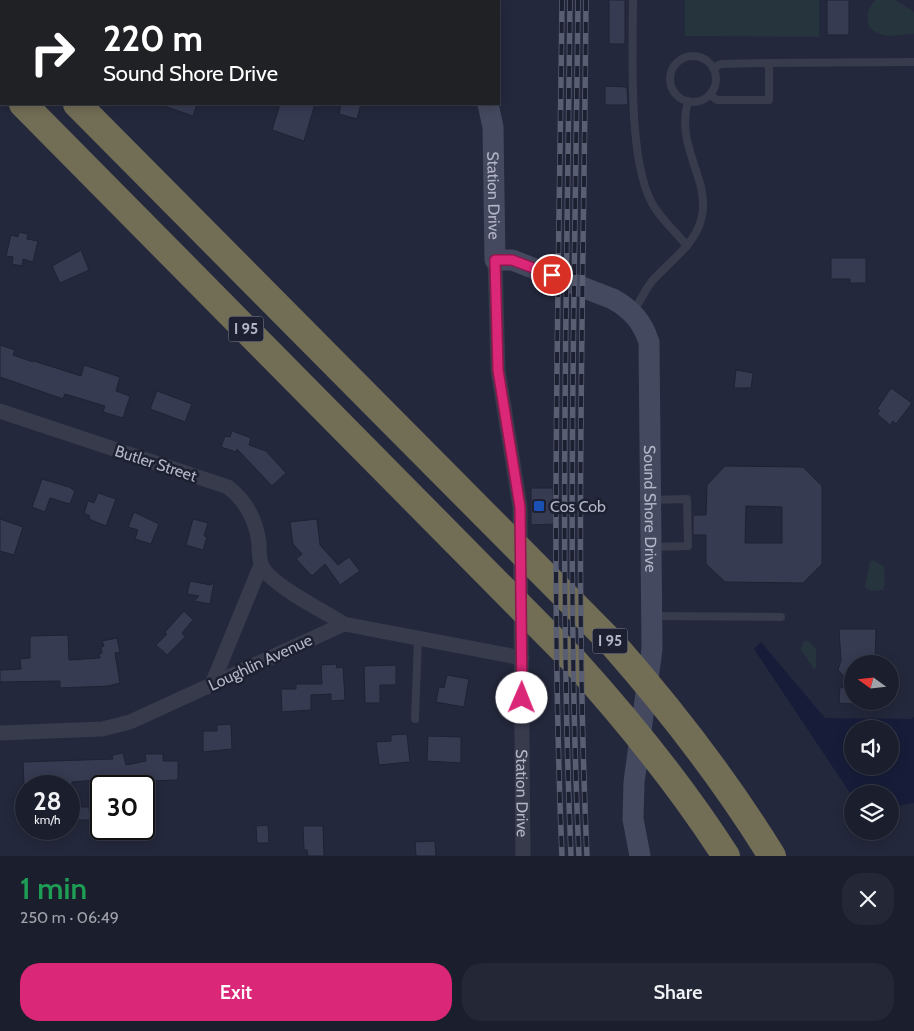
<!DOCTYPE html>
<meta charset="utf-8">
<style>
body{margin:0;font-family:Cabin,sans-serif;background:#242735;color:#f1f3f6;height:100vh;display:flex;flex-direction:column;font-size:19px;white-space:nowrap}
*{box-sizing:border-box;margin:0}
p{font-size:16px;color:#a0a2aa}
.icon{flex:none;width:28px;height:28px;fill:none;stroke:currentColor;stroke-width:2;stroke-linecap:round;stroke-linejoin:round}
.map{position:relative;height:856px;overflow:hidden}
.sheet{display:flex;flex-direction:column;background:#1b1e2d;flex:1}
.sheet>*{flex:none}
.top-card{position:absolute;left:0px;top:0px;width:500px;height:105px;box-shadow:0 2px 12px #0003,0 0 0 1px #393c49;background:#202124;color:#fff;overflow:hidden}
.needle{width:32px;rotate:285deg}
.buttons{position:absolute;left:844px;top:655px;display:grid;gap:10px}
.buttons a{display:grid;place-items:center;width:55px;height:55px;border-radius:50%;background:#1b1e2d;box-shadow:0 2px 12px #0003,0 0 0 1px #393c49;font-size:25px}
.speed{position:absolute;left:15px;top:775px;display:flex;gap:10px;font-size:25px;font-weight:700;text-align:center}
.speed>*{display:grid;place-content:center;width:65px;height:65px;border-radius:50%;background:#1b1e2d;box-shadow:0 2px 12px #0003,0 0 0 1px #393c49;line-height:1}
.speed small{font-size:12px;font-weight:400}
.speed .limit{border:2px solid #111;border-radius:8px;background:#fff;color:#111}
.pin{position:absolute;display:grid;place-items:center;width:42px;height:42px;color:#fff;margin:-21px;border:2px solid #fff;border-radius:50%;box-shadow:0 1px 5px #0007}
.me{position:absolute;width:55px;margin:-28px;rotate:1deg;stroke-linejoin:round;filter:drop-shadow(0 0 4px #0008)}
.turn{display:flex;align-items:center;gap:18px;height:105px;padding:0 20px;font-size:22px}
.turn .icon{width:65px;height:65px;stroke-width:2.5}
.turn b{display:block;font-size:35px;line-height:42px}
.round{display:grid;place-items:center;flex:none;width:52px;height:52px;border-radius:20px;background:#242735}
.head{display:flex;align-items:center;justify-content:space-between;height:85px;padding:0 20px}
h1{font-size:30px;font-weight:600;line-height:38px;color:#1e9e55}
.button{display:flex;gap:10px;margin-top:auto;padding:10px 20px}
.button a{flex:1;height:58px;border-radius:20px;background:#db2777;color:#fff;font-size:20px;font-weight:600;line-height:58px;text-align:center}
.button a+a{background:#242735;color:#f1f3f6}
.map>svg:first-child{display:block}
</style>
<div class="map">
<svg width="914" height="856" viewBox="0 0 914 856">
<rect width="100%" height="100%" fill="#24283c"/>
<!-- green -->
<g fill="#26343d">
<path d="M685 0H819V37L685 36Z"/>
<path d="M876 0H895L914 12V34C895 34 887 41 870 28 866 18 867 7 876 0Z"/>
<path d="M873 560 884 566 885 583 883 590 872 591 865 588 870 562Z"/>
<path d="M804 641H808L816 649V667L814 669 801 650Z"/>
</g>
<!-- water -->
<path fill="#171d39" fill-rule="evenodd" d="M761 642 825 718 912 719 914 717V803L890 807V794H852V796L754 649ZM852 729H890V766H852Z"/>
<!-- building -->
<g fill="#363b52" stroke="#1e2233" fill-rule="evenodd">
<rect x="609" y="0" width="16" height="44"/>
<rect x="827" y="0" width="22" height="35"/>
<path d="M605 86 627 87 628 105H605Z"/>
<path d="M164 104H197L193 116 164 106Z"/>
<path d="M280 104H315L304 141 272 130Z"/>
<path d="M341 104H361L357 119 339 114Z"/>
<path d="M19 232 28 234 27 239 38 241 33 262 23 259 22 266 12 264 13 257 6 256 11 235 18 237Z"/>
<path d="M81 250 89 270 60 283 52 266Z"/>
<path d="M831 258H866V283H850V279H831Z"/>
<path d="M0 345 15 350 13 355 33 362 34 361 81 376 84 365 120 377 116 391 130 396 123 418 103 412 105 406 65 394 63 399 0 377Z"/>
<path d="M736 370 753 373 751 388H734Z"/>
<path d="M891 388 912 403 896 424 893 421 890 425 877 414 880 411 877 409Z"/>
<path d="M157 391 192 404 185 422 150 409Z"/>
<path d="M232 431 251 438 249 445 266 451 286 473 272 486 237 449 236 452 221 447 225 436 230 437Z"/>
<path d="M725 466 803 467 822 486V564L803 583 725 582 706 564V535H693V515H706L707 485ZM746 506 782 507V543H745Z"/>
<path d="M42 479 69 487 75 491 70 504 50 498 45 512 32 507Z"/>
<path d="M531 488H553L554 524 531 525Z"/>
<path d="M98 493 116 499 106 526 89 519 90 516 84 513 88 501 94 503Z"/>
<path d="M134 512 159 524 151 544 135 539 138 530 128 527Z"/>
<path d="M0 519 23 527 14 555 0 551Z"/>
<path d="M193 519 208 523 204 536 207 537 203 550 186 545Z"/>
<path d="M317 519 320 545 338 565 349 557 360 571 340 585 325 564 312 576 296 559 302 554 293 544 290 522Z"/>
<path d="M190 581 211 585 214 582 210 604 194 601 199 596 187 594Z"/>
<path d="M184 611 193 620 182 633 185 637 167 655 156 645 167 634 165 632Z"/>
<path d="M839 629H876L875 664H852V685L838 670 841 660Z"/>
<path d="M68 635 69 660 100 658 99 654 102 653 101 647 104 646 102 641 117 638 120 652 115 653 120 683 108 686 60 688V681L0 682V670L21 669 20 659 30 658V636Z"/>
<path d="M336 664 337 668 343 667 345 700 331 701V694L311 695V710L282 712 281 689H296V684H322L321 665Z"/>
<path d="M396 665V685H380V703H365L364 666Z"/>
<path d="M447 675 469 679 464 707 436 702 439 687 444 688Z"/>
<path d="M840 687 852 689V704L839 703Z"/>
<path d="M231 724 232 749 203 752V731H217V725Z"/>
<path d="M407 734 410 762 379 765 376 742 391 741V735Z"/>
<path d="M428 736 461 737V763L427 761Z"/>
<path d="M123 753 126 765 146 761 145 754H163V761H178V780L147 781V786H114L112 779 72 782V784L61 786H24L23 762 113 759 112 755Z"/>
<path d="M77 807H89L90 820H78Z"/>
<path d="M268 825 269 843H257L256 826Z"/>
<path d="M303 826H323L324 856H308L307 850H304Z"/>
<path d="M435 841 436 856H416L415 842Z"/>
</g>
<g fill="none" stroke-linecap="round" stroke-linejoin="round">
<!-- lane -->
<g stroke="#373b4c" stroke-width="8">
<path d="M633 0C633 51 627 167 655 208 664 222 677 233 687 246"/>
<path d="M350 1V0"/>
<path d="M377 1 378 0"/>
<circle cx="693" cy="79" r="23"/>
<path d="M769 63 914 62"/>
<path d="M710 95 717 100H769V63L721 64 713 68"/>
<path d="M632 312C641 302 644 290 653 280 680 251 712 233 701 187 693 157 679 133 688 101"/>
<path d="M652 547 688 546 687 499 652 500"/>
<path d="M653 616 781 617"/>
<path d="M415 719 418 638"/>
</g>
<!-- street -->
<g stroke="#373b4c" stroke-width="15">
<path id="s1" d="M495 260 498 370 520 507 523 856"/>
<path d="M0 411 228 487C246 501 256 520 259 543 259 550 259 560 262 566 272 586 324 611 344 624"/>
<path d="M212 684 261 565"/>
<path d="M0 733 102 729 130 722 344 624 522 658"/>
</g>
<!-- secondary -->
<g stroke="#45495f" stroke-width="21">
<path d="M239 0 242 1"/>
<path id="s2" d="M488 104 493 127 495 260H512L613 299C631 309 642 321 649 342L652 649 634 782 633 819 640 856"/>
</g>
<!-- highway -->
<g stroke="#726d55" stroke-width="28">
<path d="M0 27 1 28"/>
<path d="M0 79 1 81"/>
<path d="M23 104 575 662C630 723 681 786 726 856"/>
<path d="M77 104 612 643C671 710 725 780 772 856"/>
</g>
<defs>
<g id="rail">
<path d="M562 0C559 285 550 571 562 856"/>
<path d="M570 0C567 285 559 571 571 856"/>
<path d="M578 0C575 285 566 571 579 856"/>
<path d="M586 0C584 285 574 571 587 856"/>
</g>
</defs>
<!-- rail casing -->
<use href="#rail" stroke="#595e73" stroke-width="5.5"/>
<!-- rail -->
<use href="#rail" stroke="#1d2031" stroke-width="4" stroke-dasharray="11" stroke-linecap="butt"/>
</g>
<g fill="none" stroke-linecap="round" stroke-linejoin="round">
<defs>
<path id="route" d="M522 698 520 507 498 370 495 260H512L552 275"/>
</defs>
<!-- route casing -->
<use href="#route" stroke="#8e194d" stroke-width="12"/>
<!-- route -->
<use href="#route" stroke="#db2777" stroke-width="9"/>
</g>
<!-- markers -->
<rect fill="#1a4fb4" stroke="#1d2031" stroke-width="2" x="533" y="500" width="12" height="12" rx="2.5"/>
<g text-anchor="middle" stroke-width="5" stroke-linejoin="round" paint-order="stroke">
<!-- shield labels -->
<g fill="#1d2031" stroke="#86899a" stroke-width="1">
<rect x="228.5" y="316.5" width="35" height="25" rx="4"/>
<rect x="592.5" y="628.5" width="35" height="25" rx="4"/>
</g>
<g font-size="15" font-weight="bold" fill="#b3b6c7">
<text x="246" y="334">I 95</text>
<text x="610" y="646">I 95</text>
</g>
<!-- street labels -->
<g font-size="16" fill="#b3b6c7" stroke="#1d2031">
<text dy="6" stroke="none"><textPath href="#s2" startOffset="92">Station Drive</textPath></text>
<text transform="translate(156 463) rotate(18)" y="6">Butler Street</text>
<text dy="6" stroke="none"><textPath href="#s2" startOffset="506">Sound Shore Drive</textPath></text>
<text transform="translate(260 662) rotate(-25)" y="6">Loughlin Avenue</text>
<text dy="6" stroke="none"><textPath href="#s1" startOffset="535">Station Drive</textPath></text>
</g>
<!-- poi labels -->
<g font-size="16" fill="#b3b6c7" stroke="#1d2031" text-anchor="start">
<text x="550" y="512">Cos Cob</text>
</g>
</g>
</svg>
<div class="buttons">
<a><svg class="needle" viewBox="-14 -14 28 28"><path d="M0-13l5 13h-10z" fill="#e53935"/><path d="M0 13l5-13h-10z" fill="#a0a2aa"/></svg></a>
<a><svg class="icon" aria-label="sound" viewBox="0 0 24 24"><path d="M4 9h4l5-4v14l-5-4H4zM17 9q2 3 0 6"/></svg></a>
<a><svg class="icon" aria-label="layers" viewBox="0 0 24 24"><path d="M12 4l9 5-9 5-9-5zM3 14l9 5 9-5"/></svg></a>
</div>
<div class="speed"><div>28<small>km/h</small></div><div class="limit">30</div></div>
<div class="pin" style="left:552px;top:275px;background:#d93025"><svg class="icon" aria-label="arrive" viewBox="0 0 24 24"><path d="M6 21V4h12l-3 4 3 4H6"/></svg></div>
<svg class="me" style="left:522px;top:698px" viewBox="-20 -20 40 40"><circle r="19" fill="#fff"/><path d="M0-13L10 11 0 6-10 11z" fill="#db2777"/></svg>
<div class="top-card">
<div class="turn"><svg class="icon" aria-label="right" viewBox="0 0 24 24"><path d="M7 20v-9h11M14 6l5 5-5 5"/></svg><div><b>220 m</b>Sound Shore Drive</div></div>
</div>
</div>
<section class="sheet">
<div class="head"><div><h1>1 min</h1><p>250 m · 06:49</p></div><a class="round"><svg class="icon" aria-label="close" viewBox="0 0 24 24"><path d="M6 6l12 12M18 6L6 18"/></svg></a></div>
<div class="button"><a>Exit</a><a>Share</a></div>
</section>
